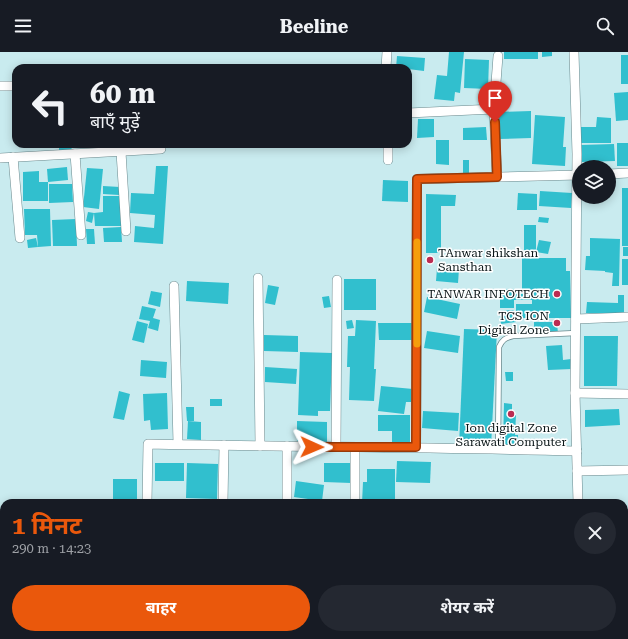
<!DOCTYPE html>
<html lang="hi">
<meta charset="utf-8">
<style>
body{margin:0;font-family:"Roboto Serif","Noto Sans Devanagari",serif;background:#242831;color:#f1f3f6;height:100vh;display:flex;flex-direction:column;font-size:15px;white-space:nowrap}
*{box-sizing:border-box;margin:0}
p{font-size:13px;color:#9ea1a6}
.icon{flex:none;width:22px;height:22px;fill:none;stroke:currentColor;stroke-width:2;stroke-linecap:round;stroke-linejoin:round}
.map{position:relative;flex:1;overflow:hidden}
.drawer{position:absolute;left:0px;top:447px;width:628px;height:140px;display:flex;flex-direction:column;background:#171b24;border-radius:12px 12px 0 0;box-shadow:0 2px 10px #0003}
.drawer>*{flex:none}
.top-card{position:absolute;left:12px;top:12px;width:400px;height:84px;border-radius:12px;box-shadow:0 2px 10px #0003;background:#171b24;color:#f1f3f6;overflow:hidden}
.controls{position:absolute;left:572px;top:108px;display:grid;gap:8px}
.controls a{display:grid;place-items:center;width:44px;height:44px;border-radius:50%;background:#171b24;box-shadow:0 2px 10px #0003;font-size:20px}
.pin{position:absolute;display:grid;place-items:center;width:34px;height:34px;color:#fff;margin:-41px -17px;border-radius:50% 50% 50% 0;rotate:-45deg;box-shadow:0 0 4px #0007}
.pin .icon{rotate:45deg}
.me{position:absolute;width:44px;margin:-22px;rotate:91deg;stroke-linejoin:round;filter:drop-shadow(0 0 3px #0008)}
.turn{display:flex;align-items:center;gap:14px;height:84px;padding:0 12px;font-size:18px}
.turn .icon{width:52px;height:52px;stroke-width:2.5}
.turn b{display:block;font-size:28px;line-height:34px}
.round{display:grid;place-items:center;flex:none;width:42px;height:42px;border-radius:21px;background:#242831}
.headline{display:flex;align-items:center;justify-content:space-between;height:68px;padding:0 12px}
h1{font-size:24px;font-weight:700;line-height:30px;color:#ea580c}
.button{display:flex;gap:8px;margin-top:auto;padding:8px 12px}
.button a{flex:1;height:46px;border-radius:24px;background:#ea580c;color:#fff;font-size:16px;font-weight:700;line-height:46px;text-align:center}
.button a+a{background:#242831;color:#f1f3f6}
header{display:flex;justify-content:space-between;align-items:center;height:52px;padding:0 12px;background:#171b24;font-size:18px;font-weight:700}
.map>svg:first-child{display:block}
</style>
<header><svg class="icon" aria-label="menu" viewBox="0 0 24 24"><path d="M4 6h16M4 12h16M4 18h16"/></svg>Beeline<svg class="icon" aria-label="search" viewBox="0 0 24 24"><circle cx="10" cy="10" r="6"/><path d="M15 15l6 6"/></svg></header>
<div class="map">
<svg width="628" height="587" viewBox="0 0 628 587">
<rect width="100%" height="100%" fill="#c9ebef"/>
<!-- building -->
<g fill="#31bfce">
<path d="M449 0H464L460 41 455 40 454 49 434 47 437 23 447 24Z"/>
<rect x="504" y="0" width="34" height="7"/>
<path d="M542 0H552V4L542 5Z"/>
<rect x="621" y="3" width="7" height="29"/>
<path d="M397 4 425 6 424 19 408 17V16H396Z"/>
<path d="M465 7 489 8 488 37 464 36Z"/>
<path d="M628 40V68L616 69 614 41Z"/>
<path d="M531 59V86L499 87 497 60Z"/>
<path d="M535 63 565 65 563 95H566L565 114 532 112Z"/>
<path d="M597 65 611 66V91H579L580 75H596Z"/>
<path d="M418 67H434V85L417 86Z"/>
<path d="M486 75 487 88H463V76Z"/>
<path d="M436 88H449V113L436 112Z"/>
<rect x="617" y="91" width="11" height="23"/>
<path d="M59 92H71L72 100H59Z"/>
<path d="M614 92 615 109 581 110 580 93Z"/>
<rect x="463" y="108" width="6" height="13"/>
<path d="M156 114H168L163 192 134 190 135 174 154 176 155 163 130 161 131 141 154 142Z"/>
<path d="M67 115 68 128 48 130 47 117Z"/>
<path d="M87 116 103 117 99 157 83 155Z"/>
<path d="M39 119V130H48V149H23V120Z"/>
<path d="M383 128 408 129V150L382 149Z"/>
<path d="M49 132H72L73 150 49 151Z"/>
<path d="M103 134 120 135 119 143 103 142Z"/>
<rect x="622" y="136" width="6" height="58"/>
<path d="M540 139 572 141 571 156 539 154Z"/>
<path d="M518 141 537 142V158H517Z"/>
<path d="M426 142 456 143 455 154H441V201H426Z"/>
<path d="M103 144H121V174H95L94 161 92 171 86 169 88 160 94 161 103 160Z"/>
<path d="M24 157H50L51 194 38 195 37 183H25Z"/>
<path d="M539 165 549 166 548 171 538 170Z"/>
<path d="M76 167 77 194H53L52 168Z"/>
<path d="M524 173H536V200L524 201Z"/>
<path d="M121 175 122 190H104L103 176Z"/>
<path d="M86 177H94L95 192H87Z"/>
<path d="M36 186 38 195 28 196 27 188Z"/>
<path d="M590 186 620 187 619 234H612L613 221 605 220V219L585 218 586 204H590Z"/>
<path d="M539 188 551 190 548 202 536 200Z"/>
<rect x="623" y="195" width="5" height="9"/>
<path d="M522 206H566V219H570L571 266H516V252H532V248H514V256H500V237L522 238Z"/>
<rect x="622" y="207" width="6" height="26"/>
<path d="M437 216 459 217 458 231 436 229Z"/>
<rect x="344" y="227" width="32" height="31"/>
<path d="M187 229 229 231 228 252 186 249Z"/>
<path d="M268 233 279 235 275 253 265 251Z"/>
<path d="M151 239 162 241 160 255 148 252Z"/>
<path d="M618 243H624V262L586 261 587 250 618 251Z"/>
<path d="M329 244 331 255 324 256 322 245Z"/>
<path d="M427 245 460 252 457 267 424 260Z"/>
<path d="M142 254 156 257 153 266 160 268 158 279 148 276 150 269 139 267Z"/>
<path d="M514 258 516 270 501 272 499 259Z"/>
<path d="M352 268 354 276 347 277 346 269Z"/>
<path d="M356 268 376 269 374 317H376L374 349 349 348 350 315H347L348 284H355Z"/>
<path d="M137 269 148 272 144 291 132 288Z"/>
<path d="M534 270H557L558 282H534Z"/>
<path d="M378 271H412V288H379Z"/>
<path d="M464 277 497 278 491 395 459 394Z"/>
<path d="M427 279 460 284 458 301 424 296Z"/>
<path d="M264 283 298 284V300L264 299Z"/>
<path d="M584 284H618L617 334H584Z"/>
<path d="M562 293 563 308 571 307 572 317 548 318 546 294Z"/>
<path d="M300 300 332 301 330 359H318V364L298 363Z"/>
<path d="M141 308 167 310 166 326 140 324Z"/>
<path d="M265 315 297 317 296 332 265 330Z"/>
<path d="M505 320H513V329H506Z"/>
<path d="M381 334 413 337 411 350H406L404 362 378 359Z"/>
<path d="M119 339 130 342 124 368 113 366Z"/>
<path d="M167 341 168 377 151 378 150 368 144 369 143 342Z"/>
<rect x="210" y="347" width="12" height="7"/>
<path d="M504 351 512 352V363H516L515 383H518V395L503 394Z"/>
<path d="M186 355H194V369H187Z"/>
<path d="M619 357 620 373 585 375V358Z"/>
<path d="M423 359 459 361 458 379 422 376Z"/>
<path d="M378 363H410V393H392V379H378Z"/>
<path d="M188 369 201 370V388L187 387Z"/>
<path d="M297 369 327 370V390L297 389Z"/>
<path d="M397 409 431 410 430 431 396 430Z"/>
<rect x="155" y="411" width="29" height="18"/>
<path d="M187 411 218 412 217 447 186 446Z"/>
<path d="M324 411H352L351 431 324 430Z"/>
<path d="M367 417H395V451H362L363 430H367Z"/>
<rect x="113" y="427" width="24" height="20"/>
<path d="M296 429 324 433 322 449 294 445Z"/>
<path d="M323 447 350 448V451H323Z"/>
<path d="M111 449 139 450V451H111Z"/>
<rect x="0" y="504" width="4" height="43"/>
<rect x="624" y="539" width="4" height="33"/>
<rect x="0" y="551" width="4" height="20"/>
</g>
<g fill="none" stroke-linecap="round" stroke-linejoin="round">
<defs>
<path id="lane" d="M498 397 499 295C502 288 505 286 513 284L576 281"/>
<g id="street">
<path d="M574 0 577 102 575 341 578 451"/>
<path d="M386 16 387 0"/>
<path d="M0 34H16"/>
<path d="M408 61 494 57"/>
<path d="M388 92V108"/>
<path d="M121 100 126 179"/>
<path d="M75 102 81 183"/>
<path d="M13 105 20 186"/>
<path d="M0 106 161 97"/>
<path d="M609 122 628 121"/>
<path d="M497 125 494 57 498 4"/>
<path d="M258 226 260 394"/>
<path d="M174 234 178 392"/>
<path d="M576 267 628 265"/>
<path d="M575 341 628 342"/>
<path d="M287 394V451"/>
<path d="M336 395 337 228"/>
<path d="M355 395V451"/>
<path d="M416 395 417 127 579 123"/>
<path d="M577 419 628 418"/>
<path d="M147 451 148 392C291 395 434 395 577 399"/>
<path d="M223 451 224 393"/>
<path d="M624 497H628"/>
<path d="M0 573H4"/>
<path d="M624 575H628"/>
<path d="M290 583V587"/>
<path d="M91 587V583"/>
<path d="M228 587 229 583"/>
<path d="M357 587V583"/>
<path d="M582 587V583"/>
</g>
</defs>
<!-- lane casing -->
<use href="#lane" stroke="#6a898d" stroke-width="6"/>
<!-- street casing -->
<use href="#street" stroke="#6a898d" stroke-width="10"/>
<!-- lane -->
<use href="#lane" stroke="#fff" stroke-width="4.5"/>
<!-- street -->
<use href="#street" stroke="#fff" stroke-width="9"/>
</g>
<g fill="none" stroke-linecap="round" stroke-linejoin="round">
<defs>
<path id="route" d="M312 395H416L417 127 497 125 495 70"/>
</defs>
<!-- route casing -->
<use href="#route" stroke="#983908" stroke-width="10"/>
<!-- route -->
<use href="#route" stroke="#ea580c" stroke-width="7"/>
<!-- slow -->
<path stroke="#f59e0b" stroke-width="7" d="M417 292V190"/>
</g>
<!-- markers -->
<g fill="#bb2c52" stroke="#fff" stroke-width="1.5">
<circle cx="430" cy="208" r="4"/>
<circle cx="557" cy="242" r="4"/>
<circle cx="557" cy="271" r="4"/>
<circle cx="511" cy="362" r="4"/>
</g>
<g text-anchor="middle" stroke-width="3" stroke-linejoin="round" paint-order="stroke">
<!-- poi labels -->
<g font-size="12" fill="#091517" stroke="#fff" text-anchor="end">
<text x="438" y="205" text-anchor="start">TAnwar shikshan<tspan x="438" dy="14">Sansthan</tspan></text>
<text x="549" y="246">TANWAR INFOTECH</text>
<text x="549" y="268">TCS ION<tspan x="549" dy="14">Digital Zone</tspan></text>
<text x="511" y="380" text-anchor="middle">Ion digital Zone<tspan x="511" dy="14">Sarawati Computer</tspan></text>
</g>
</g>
</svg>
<div class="controls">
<a><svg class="icon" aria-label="layers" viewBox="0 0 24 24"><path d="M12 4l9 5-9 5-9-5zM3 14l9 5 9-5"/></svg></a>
</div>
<div class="pin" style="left:495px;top:70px;background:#d93025"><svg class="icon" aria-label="arrive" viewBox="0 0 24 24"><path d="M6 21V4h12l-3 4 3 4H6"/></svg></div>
<svg class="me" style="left:312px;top:395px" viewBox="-20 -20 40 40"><path d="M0-17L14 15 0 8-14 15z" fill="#ea580c" stroke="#fff" stroke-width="4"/></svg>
<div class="top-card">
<div class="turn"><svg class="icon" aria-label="left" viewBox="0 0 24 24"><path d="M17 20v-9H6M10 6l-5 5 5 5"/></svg><div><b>60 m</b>बाएँ मुड़ें</div></div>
</div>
<section class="drawer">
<div class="headline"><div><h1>1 मिनट</h1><p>290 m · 14:23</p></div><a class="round"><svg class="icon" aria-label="close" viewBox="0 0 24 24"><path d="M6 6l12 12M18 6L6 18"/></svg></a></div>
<div class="button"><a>बाहर</a><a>शेयर करें</a></div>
</section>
</div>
